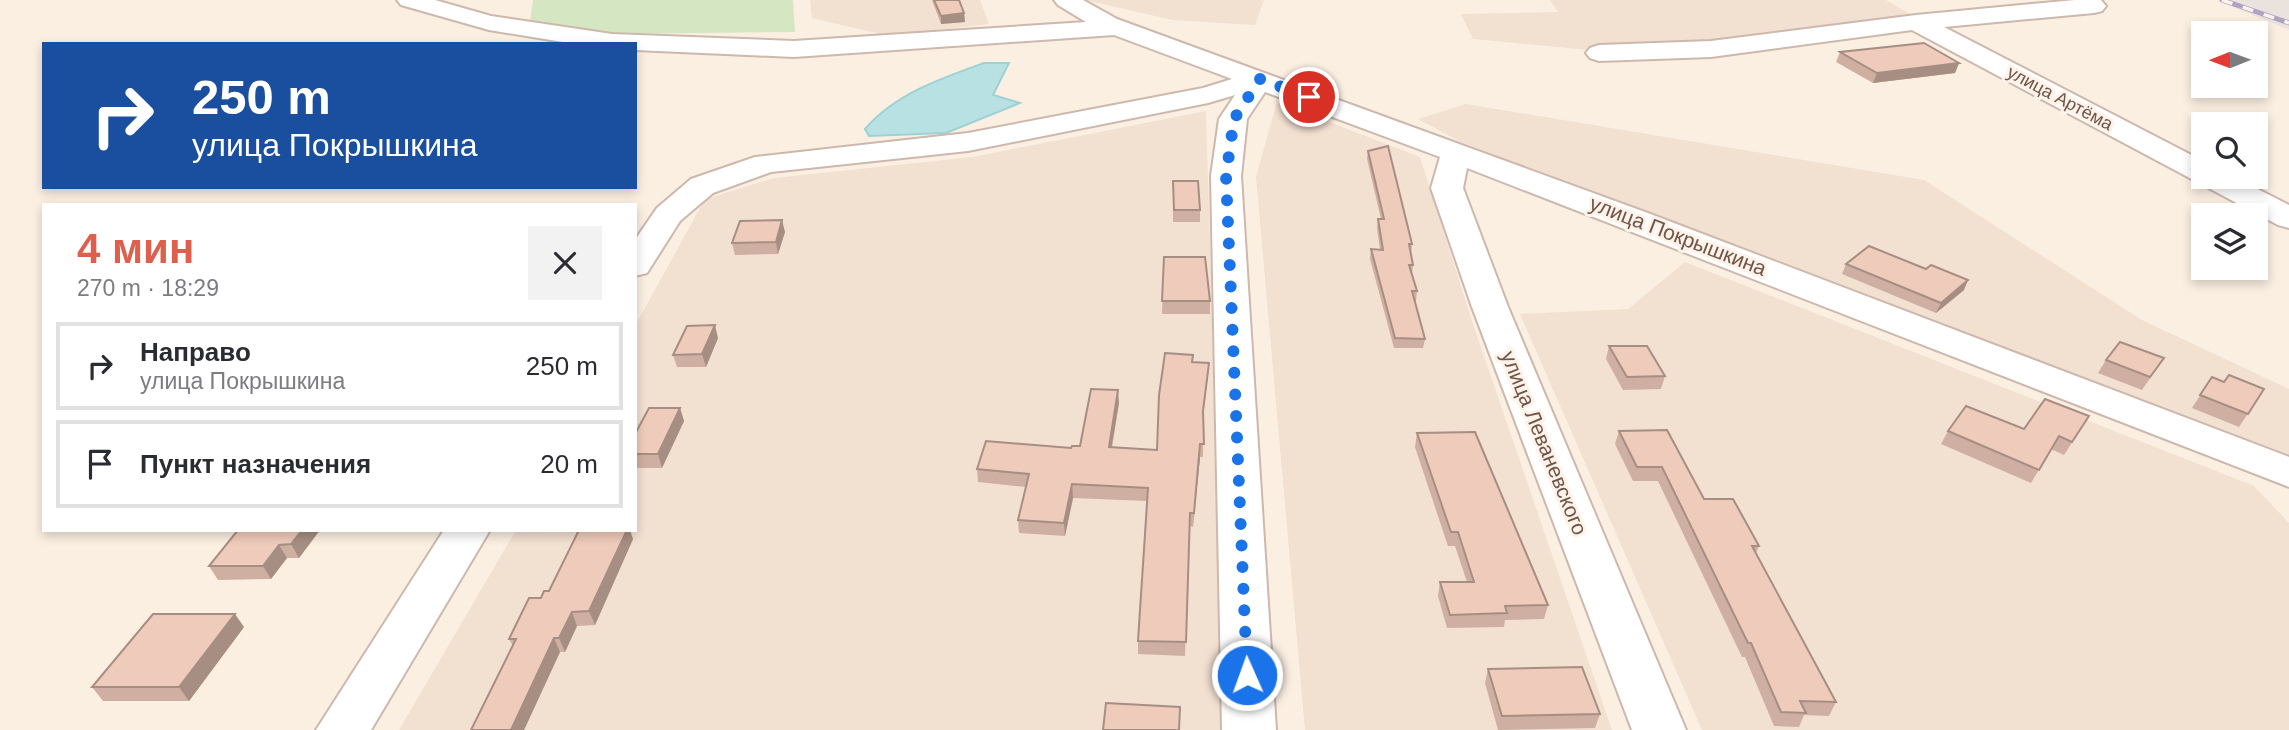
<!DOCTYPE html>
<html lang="ru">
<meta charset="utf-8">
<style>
body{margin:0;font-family:Helvetica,sans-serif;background:#f2f2f3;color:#2b2b33;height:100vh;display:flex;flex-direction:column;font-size:26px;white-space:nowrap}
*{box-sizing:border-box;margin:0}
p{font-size:23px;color:#7c7c81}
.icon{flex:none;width:38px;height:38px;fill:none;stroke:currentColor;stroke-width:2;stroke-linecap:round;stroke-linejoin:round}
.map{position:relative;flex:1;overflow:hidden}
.sheet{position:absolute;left:42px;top:203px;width:595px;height:329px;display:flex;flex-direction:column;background:#fff;border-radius:0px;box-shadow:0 4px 10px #0003}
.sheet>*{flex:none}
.guide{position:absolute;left:42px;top:42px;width:595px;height:147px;border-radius:0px;box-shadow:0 4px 10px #0003;background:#1a4fa0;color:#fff;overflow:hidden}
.needle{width:46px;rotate:269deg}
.controls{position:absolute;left:2191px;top:21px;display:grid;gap:14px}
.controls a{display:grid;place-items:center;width:77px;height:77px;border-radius:0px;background:#fff;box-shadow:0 4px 10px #0003;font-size:35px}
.pin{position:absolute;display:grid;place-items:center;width:60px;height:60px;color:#fff;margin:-30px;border:4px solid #fff;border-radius:50%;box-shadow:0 2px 7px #0007}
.me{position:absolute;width:77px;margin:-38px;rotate:358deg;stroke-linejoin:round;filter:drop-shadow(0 0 5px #0008)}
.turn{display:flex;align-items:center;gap:24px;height:147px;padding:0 35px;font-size:32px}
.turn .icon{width:91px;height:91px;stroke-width:2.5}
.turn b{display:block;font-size:49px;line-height:60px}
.round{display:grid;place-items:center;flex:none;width:74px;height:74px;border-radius:0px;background:#f2f2f3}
.head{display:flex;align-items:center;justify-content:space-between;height:119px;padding:0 35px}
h1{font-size:42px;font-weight:800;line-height:52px;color:#df5f4d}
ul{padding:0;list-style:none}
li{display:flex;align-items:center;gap:21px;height:88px;margin:0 14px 10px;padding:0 21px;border:4px solid #e1e1e2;border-radius:0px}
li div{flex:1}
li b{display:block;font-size:26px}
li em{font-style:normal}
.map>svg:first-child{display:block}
</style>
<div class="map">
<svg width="2289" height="730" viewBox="0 0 2289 730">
<rect width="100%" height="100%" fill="#fbefe2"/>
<!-- residential -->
<g fill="#f2e0d1">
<path d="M810 0H980L989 24 888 36 812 18Z"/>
<path d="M1085 0H1264L1255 25 1173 20Z"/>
<path d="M1550 0H1886L1917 18 1677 47 1589 50 1473 39 1461 14 1558 12Z"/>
<path d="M1277 102 1420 157 1473 324 1612 730H1305L1256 177Z"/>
<path d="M1466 104 1924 180 2142 320 2289 389V465L2281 459 1459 141 1418 119Z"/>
<path d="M1206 111 1224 730H399L516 530H635V326L705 199 774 178 973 157Z"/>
<path d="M1685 262 2254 486 2289 523V730H1702L1520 314 1628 309Z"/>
</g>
<!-- industrial -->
<path fill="#eae2dd" d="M2289 0V30L2218 1 2224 0Z"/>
<!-- green -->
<path fill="#d5e7c2" d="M533 0H793L795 32 528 35Z"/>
<!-- water -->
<path fill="#b8e1e3" stroke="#9fd1d4" stroke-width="2" d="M984 63H1009L993 95 1020 103 946 133 869 136 865 129C895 94 942 78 984 63Z"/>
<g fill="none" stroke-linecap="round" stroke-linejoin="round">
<defs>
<g id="minor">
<path d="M397 0H435L491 16 612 34 794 41 1086 22 1058 5 1054 0H1083L1117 19 1645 212 2289 457V487L1467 168 1463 188 1508 307 1686 730H1632L1472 307 1431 188 1440 157 1265 92 1247 119 1241 176 1276 730H1222L1211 176 1219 119 1235 95 1208 103 968 151 771 172 713 193 680 221 647 273 635 276V240L657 208 691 179 755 157 968 133 1203 88 1232 79 1114 35 794 57 635 50V44H575L489 30 401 5Z"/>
<path d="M2075 0H2101L2106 6 2102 11 2094 13 1944 27 2203 161V177H2234L2289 205V228L2278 225 1912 30 1711 57 1599 61 1590 58 1586 53 1590 48 1599 45 1711 41 1916 15Z"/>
<path d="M444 530H490L371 730H316Z"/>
</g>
</defs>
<!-- minor casing -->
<use href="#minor" stroke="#cdb8ad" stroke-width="4"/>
<!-- minor -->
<use href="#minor" fill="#fff" fill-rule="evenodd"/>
<defs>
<path id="rail" d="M2222 0 2289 23"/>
</defs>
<!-- rail casing -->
<use href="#rail" stroke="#b0a2c3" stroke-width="5"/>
<!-- rail -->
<use href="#rail" stroke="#fef3e8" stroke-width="3.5" stroke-dasharray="11" stroke-linecap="butt"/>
</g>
<!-- wall -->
<g fill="#ceafa1">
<path d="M932 0H959L964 13 965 22 941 24Z"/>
<path d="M1840 52 1959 63 1955 73 1873 83 1836 62Z"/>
<path d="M1368 151 1412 244 1411 252 1413 265 1412 273 1417 291 1416 301H1415L1425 339 1423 348H1394L1370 259 1371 249 1380 250 1377 228 1378 219H1381L1367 159Z"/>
<path d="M1173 181 1200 210V222H1173Z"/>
<path d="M785 232 778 254 735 255 732 243Z"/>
<path d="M1164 257 1210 301V314H1162Z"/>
<path d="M1846 264 1926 269 1964 290 1936 313 1842 274Z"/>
<path d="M718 338 706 367H677L673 355Z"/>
<path d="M1609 346 1665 376 1661 389 1623 390 1606 359Z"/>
<path d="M1193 355V362L1209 363 1203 418V457H1200L1193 527 1190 526 1185 656 1138 654V641L1147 501 1073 498 1065 536 1019 533 1018 520 1026 487 978 482 977 469 1080 446 1119 403 1112 448 1157 450Z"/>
<path d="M2164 358 2142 390 2098 373 2106 360Z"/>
<path d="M2212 377 2224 382 2264 389 2239 427 2192 408Z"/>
<path d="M680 408 684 421 662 468H635V434Z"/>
<path d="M2089 416 2064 455 2051 449 2031 483 1941 444 1948 431 2024 429Z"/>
<path d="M1619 431 1704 499 1759 546 1756 553 1836 702 1829 716 1804 715 1799 727 1774 726 1745 657H1742L1658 481H1633L1615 444Z"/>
<path d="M1417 433 1548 605 1544 619 1505 620 1504 627 1447 628 1438 596 1440 582H1467L1455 546H1448L1415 447Z"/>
<path d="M238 530H320L299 558H287L271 579 218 580 209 566Z"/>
<path d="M633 539 595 625 577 626 565 652H560L524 730H471L513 646 509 639 541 598 549 591Z"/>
<path d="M244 627 189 701H103L92 687Z"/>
<path d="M1488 669 1600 714 1595 728 1498 730 1485 683Z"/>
</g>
<!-- shaded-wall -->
<g fill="#a78e83">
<path d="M964 13 965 22 941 24V16Z"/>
<path d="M1959 63 1955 73 1873 83 1877 73Z"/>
<path d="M782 220 785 232 778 254 776 242Z"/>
<path d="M1968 280 1964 290 1936 313 1941 303Z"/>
<path d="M715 325 718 338 706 367 702 354Z"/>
<path d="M1209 363 1208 375 1202 424 1203 411Z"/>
<path d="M1118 390 1119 403 1109 461V447Z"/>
<path d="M680 408 684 421 662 468 658 454Z"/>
<path d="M1200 444V457L1193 527 1194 513Z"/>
<path d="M1072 484 1073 498 1065 536 1064 523Z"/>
<path d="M302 530H320L299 558 291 544Z"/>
<path d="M627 530H630L633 539 595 625 589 611Z"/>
<path d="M279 545 287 558 271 579 263 566Z"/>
<path d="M572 612 577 626 565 652 559 638Z"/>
<path d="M235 614 244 627 189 701 179 687Z"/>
<path d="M554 638 560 652 524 730H511Z"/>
</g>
<!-- building -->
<g fill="#efcbbb" stroke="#a78e83" stroke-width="2">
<path d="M934 0H959L964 13 941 16Z"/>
<path d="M1924 43 1959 63 1877 73 1840 52Z"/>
<path d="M1388 146 1412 244H1409L1413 265H1409L1417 291H1412L1425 339 1395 338 1371 249 1383 250 1378 219H1384L1368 151Z"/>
<path d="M1173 181H1198L1200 210H1174Z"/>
<path d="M782 220 776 242 732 243 740 221Z"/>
<path d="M1869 246 1926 269 1931 265 1968 280 1941 303 1846 264Z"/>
<path d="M1164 257H1205L1210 301H1162Z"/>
<path d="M715 325 702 354 673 355 687 326Z"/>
<path d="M2120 342 2164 358 2150 377 2106 360Z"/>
<path d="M1609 346H1647L1665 376 1627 377Z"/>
<path d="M1165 353 1193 355 1192 362 1209 363 1203 411 1204 444H1200L1194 513H1190L1186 642 1138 641 1148 488 1072 484 1064 523 1018 520 1029 474 977 469 986 441 1071 448 1072 446H1080L1091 389 1118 390 1109 447 1157 450 1159 395Z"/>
<path d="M2229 375 2264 389 2248 414 2200 395 2212 377 2224 382Z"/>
<path d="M2045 399 2089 416 2072 442 2059 436 2039 470 1948 431 1966 406 2024 429Z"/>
<path d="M649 408H680L658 454H635V434Z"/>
<path d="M1667 430 1704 499H1733L1759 546H1752L1836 702 1800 701 1806 713 1781 712 1751 643H1748L1662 467H1637L1619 431Z"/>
<path d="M1475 432 1548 605 1505 606 1507 613 1450 615 1440 582H1474L1458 532H1451L1417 433Z"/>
<path d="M238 530H302L291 544 279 545 263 566H209Z"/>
<path d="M579 530H627L589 611 572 612 559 638H554L511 730H471L516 639H509L529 598H541L544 591H549Z"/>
<path d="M153 614H235L179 687H92Z"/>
<path d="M1582 667 1600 714 1502 716 1488 669Z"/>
<path d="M1106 703 1180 707 1179 730H1103Z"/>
</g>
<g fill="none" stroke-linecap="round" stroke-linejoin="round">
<!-- route -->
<path stroke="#1a73e8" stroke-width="12" stroke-dasharray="0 21.6" d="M1247 675 1226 176 1234 119 1260 79 1309 97"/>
</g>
<g text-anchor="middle" stroke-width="6" stroke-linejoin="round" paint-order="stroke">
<!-- far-street labels -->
<g font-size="18" fill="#71544a" stroke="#fef3e8">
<text transform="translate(2060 98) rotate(28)" y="6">улица Артёма</text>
</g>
<!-- street labels -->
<g font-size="21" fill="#71544a" stroke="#fef3e8">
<text transform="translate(1678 236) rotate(21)" y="7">улица Покрышкина</text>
<text transform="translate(1544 443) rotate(68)" y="7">улица Леваневского</text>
</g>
</g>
</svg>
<div class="controls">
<a><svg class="needle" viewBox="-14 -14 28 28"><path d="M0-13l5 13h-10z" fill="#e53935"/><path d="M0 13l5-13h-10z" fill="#7c7c81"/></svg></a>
<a><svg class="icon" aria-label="search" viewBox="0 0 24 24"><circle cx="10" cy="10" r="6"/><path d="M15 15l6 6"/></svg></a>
<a><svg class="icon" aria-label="layers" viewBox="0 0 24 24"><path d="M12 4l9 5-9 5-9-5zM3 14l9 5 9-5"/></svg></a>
</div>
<div class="pin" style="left:1309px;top:97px;background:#d93025"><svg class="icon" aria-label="arrive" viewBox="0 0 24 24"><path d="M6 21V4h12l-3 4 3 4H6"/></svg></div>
<svg class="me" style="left:1247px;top:675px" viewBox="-20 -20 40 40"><circle r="17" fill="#1a73e8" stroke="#fff" stroke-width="3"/><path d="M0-11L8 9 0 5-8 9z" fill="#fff"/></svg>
<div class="guide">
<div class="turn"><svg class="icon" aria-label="right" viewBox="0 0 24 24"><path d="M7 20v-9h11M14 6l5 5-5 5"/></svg><div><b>250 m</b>улица Покрышкина</div></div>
</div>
<section class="sheet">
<div class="head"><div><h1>4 мин</h1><p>270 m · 18:29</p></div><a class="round"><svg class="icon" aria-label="close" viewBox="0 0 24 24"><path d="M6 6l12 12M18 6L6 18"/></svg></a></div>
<ul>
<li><svg class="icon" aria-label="right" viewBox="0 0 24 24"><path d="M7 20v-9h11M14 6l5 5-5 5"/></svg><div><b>Направо</b><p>улица Покрышкина</p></div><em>250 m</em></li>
<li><svg class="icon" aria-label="arrive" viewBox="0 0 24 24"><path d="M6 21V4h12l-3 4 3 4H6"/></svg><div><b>Пункт назначения</b></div><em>20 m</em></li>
</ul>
</section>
</div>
